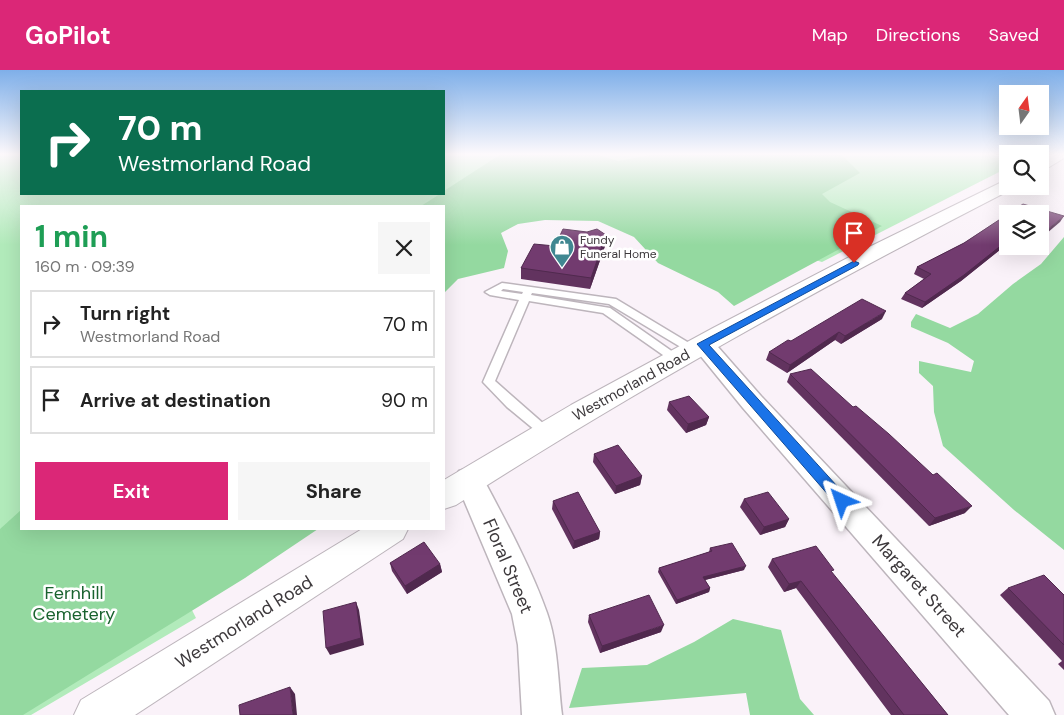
<!DOCTYPE html>
<meta charset="utf-8">
<style>
body{margin:0;font-family:"DM Sans",sans-serif;background:#f6f6f6;color:#222;height:100vh;display:flex;flex-direction:column;font-size:19px;white-space:nowrap}
*{box-sizing:border-box;margin:0}
p{font-size:16px;color:#767676}
.icon{flex:none;width:28px;height:28px;fill:none;stroke:currentColor;stroke-width:2;stroke-linecap:round;stroke-linejoin:round}
.map{position:relative;flex:1;overflow:hidden}
.side{position:absolute;left:20px;top:135px;width:425px;height:325px;display:flex;flex-direction:column;background:#fff;border-radius:0px;box-shadow:0 5px 20px #0002}
.side>*{flex:none}
.guide{position:absolute;left:20px;top:20px;width:425px;height:105px;border-radius:0px;box-shadow:0 5px 20px #0002;background:#0b6e4f;color:#fff;overflow:hidden}
.needle{width:32px;rotate:14deg}
.fabs{position:absolute;left:999px;top:15px;display:grid;gap:10px}
.fabs a{display:grid;place-items:center;width:50px;height:50px;border-radius:0px;background:#fff;box-shadow:0 5px 20px #0002;font-size:25px}
.pin{position:absolute;display:grid;place-items:center;width:42px;height:42px;color:#fff;margin:-51px -21px;border-radius:50% 50% 50% 0;rotate:-45deg;box-shadow:0 0 5px #0007}
.pin .icon{rotate:45deg}
.me{position:absolute;width:55px;margin:-28px;rotate:318deg;stroke-linejoin:round;filter:drop-shadow(0 0 4px #0008)}
.turn{display:flex;align-items:center;gap:18px;height:105px;padding:0 15px;font-size:22px}
.turn .icon{width:65px;height:65px;stroke-width:2.5}
.turn b{display:block;font-size:35px;line-height:42px}
.round{display:grid;place-items:center;flex:none;width:52px;height:52px;border-radius:0px;background:#f6f6f6}
.summary{display:flex;align-items:center;justify-content:space-between;height:85px;padding:0 15px}
h1{font-size:30px;font-weight:700;line-height:38px;color:#1e9e55}
.button{display:flex;gap:10px;margin-top:auto;padding:10px 15px}
.button a{flex:1;height:58px;border-radius:0px;background:#db2777;color:#fff;font-size:20px;font-weight:700;line-height:58px;text-align:center}
.button a+a{background:#f6f6f6;color:#222}
ul{padding:0;list-style:none}
li{display:flex;align-items:center;gap:15px;height:68px;margin:0 10px 8px;padding:0 5px;border:2px solid #e0e0e0;border-radius:0px}
li div{flex:1}
li b{display:block;font-size:19px}
li em{font-style:normal}
header{display:flex;align-items:center;gap:30px;box-sizing:border-box;height:70px;padding:0 25px;background:#db2777;color:#fff}
header strong{font-size:24px}
nav{display:flex;gap:28px;margin-inline-start:auto;font-size:18px}
.map>svg:first-child{display:block}
</style>
<header>
<strong>GoPilot</strong>
<nav><a>Map</a><a>Directions</a><a>Saved</a></nav>
</header>
<div class="map">
<svg width="1064" height="645" viewBox="0 0 1064 645">
<rect width="100%" height="100%" fill="#faf2f9"/>
<!-- green -->
<path fill="#b2ebbb" d="M0 84H21V124H444V84H1007V98L822 192 543 110 444 136H21V459H151L196 548 31 645H0Z"/>
<!-- forest -->
<g fill="#94d9a0">
<path d="M501 84H595L618 91 656 84H837L843 86 860 103 822 124 830 132 882 156 734 236 718 222 658 193 634 167 598 151 545 150 518 154 501 163 508 181 504 198 458 209 444 223V136H421L440 124H444V121Z"/>
<path d="M1064 167V480L1014 440 943 376 934 342 933 316 919 303V291L971 302 974 291 948 273 911 257V252L916 244 950 258 978 244 1013 214 1041 194Z"/>
<path d="M21 440V459H318L245 508 23 645H0V459Z"/>
<path d="M733 549 781 560 800 629 814 645H750L746 623 569 638 582 598 647 595 694 572Z"/>
</g>
<g fill="none" stroke-linecap="round" stroke-linejoin="round">
<defs>
<path id="service" d="M502 213 616 229 699 279 693 283 689 282 609 234 532 223 531 225 610 238 683 289 681 292H673L603 243 529 231 495 311 553 362 551 365H541L507 337 483 312 519 230 490 225 485 222ZM503 219 523 222 522 224 501 221Z"/>
<g id="minor">
<path d="M703 267 711 269 761 326 1049 631 1055 645H1009L743 338 695 279 692 274 695 269Z"/>
<path d="M469 398 479 401C503 446 530 495 547 543 558 574 558 612 562 645H522L518 575 512 544 455 409 459 401Z"/>
</g>
<g id="tertiary">
<path d="M1047 84H1064V88L1046 99 1040 101V89Z"/>
<path d="M1008 109V116H1015L1014 118C823 216 636 319 456 435L444 439V410L571 335 713 258 857 183Z"/>
<path d="M362 459H408L403 469 135 645H74L81 630Z"/>
</g>
</defs>
<!-- service casing -->
<use href="#service" stroke="#bdb5bc" stroke-width="3"/>
<!-- minor casing -->
<use href="#minor" stroke="#bdb5bc" stroke-width="3"/>
<!-- tertiary casing -->
<use href="#tertiary" stroke="#bdb5bc" stroke-width="2"/>
<!-- service -->
<use href="#service" fill="#fff" fill-rule="evenodd"/>
<!-- minor -->
<use href="#minor" fill="#fff" fill-rule="evenodd"/>
<!-- tertiary -->
<use href="#tertiary" fill="#fff" fill-rule="evenodd"/>
</g>
<!-- wall -->
<g fill="#62335f">
<path d="M1008 144V176L1006 175 961 211 922 238 901 229 905 223 924 209 914 204 917 197 964 173Z"/>
<path d="M555 176H605L590 219 521 209V198Z"/>
<path d="M1009 176H1031L1025 182Z"/>
<path d="M882 249 841 274 835 270 787 303 766 290 769 282 791 271Z"/>
<path d="M790 304 965 443 929 456 787 312Z"/>
<path d="M669 332 709 347 706 355 686 363 667 340Z"/>
<path d="M594 384 642 406 640 415 615 424 593 392Z"/>
<path d="M744 429 789 449 785 457 760 465 740 437Z"/>
<path d="M553 431 600 462 599 469 573 479 552 439Z"/>
<path d="M710 478 744 500 705 510 710 518 709 522 676 534 658 502 659 498 709 482Z"/>
<path d="M772 489 832 503 948 645H891L796 518 784 522 768 497Z"/>
<path d="M390 493 440 494 442 502 407 524 392 501Z"/>
<path d="M1008 518 1064 525V600L1058 594 1062 591 1000 525Z"/>
<path d="M589 545 661 562 600 583 588 552Z"/>
</g>
<!-- shaded-wall -->
<g fill="#50294e">
<path d="M1064 146 1060 152 1040 169V166Z"/>
<path d="M606 165 605 176 590 219 591 208Z"/>
<path d="M1008 170 1006 175 961 211 922 238 925 232Z"/>
<path d="M1028 176H1031L1025 182Z"/>
<path d="M886 241 882 249 841 274 845 266Z"/>
<path d="M839 262 835 270 787 303 790 295Z"/>
<path d="M709 347 706 355 686 363 688 354Z"/>
<path d="M642 406 640 415 615 424 616 416Z"/>
<path d="M972 436 965 443 929 456 935 448Z"/>
<path d="M789 449 785 457 760 465 764 457Z"/>
<path d="M600 462 599 469 573 479 574 471Z"/>
<path d="M440 494 442 502 407 524 405 516Z"/>
<path d="M746 496 744 500 701 511 703 507Z"/>
<path d="M801 511 796 518 784 522 789 514Z"/>
<path d="M710 518 709 522 676 534 677 530Z"/>
<path d="M356 532 359 540 364 575 330 585 326 578Z"/>
<path d="M664 555 661 562 600 583 602 576Z"/>
<path d="M290 617 295 624 297 645H293Z"/>
</g>
<!-- building -->
<g fill="#723b6f" stroke="#50294e">
<path d="M1023 134 1064 146 1040 166V144H1008Z"/>
<path d="M1008 144V170L964 205 925 232 905 223 931 204 917 197 964 173Z"/>
<path d="M563 159 587 162 597 159 606 165 591 208 521 198 534 174 555 176Z"/>
<path d="M862 229 886 241 845 266 839 262 790 295 769 282 788 270 791 271Z"/>
<path d="M811 299 853 337 856 336 889 364 933 405 937 403 972 436 935 448 790 304Z"/>
<path d="M689 326 709 347 688 354 669 332Z"/>
<path d="M618 375 642 406 616 416 594 384Z"/>
<path d="M578 422 600 462 574 471 553 431Z"/>
<path d="M768 422 789 449 764 457 744 429Z"/>
<path d="M424 472 440 494 405 516 390 493Z"/>
<path d="M732 473 746 496 703 507 710 518 677 530 659 498 712 481 710 478Z"/>
<path d="M816 476 834 500 831 501 948 645H904L801 511 789 514 772 489Z"/>
<path d="M1044 505 1064 525V575L1008 518Z"/>
<path d="M649 525 664 555 602 576 589 545Z"/>
<path d="M356 532 361 568 326 578 323 541Z"/>
<path d="M290 617 293 645H240L239 635Z"/>
</g>
<!-- sky -->
<linearGradient id="sky" x2="0" y2="1"><stop stop-color="#7fafe9"/><stop offset="0.48" stop-color="#fdf9fc"/><stop offset="1" stop-color="#fdf9fc" stop-opacity="0"/></linearGradient>
<rect width="1064" height="175" fill="url(#sky)"/>
<!-- route -->
<path fill="#1a73e8" stroke="#114b97" d="M854 191 859 193 858 195 709 275 847 427 849 431 847 435 842 437 837 435 697 274Z"/>
<!-- icons -->
<defs>
<symbol id="shop-pin" viewBox="-11 -11 22 30"><path d="M0 17L-7.5 6A9.5 9.5 0 1 1 7.5 6Z" fill="#408791" stroke="#fff"/><path d="M-5-2.5h2.3a2.7 3.5 0 0 1 5.4 0H5L5.5 6h-11ZM-1.5-2.5h3a1.5 2.3 0 0 0-3 0Z" fill="#fff"/></symbol>
</defs>
<g fill-rule="evenodd">
<use href="#shop-pin" x="548" y="163" width="28" height="38"/>
</g>
<g text-anchor="middle" stroke-width="5" stroke-linejoin="round" paint-order="stroke">
<!-- far-poi labels -->
<g font-size="12" fill="#3d393c" stroke="#fff" text-anchor="start">
<text x="580" y="174">Fundy<tspan x="580" dy="14">Funeral Home</tspan></text>
</g>
<!-- street labels -->
<g font-size="15" fill="#3d393c" stroke="#fff">
<text transform="translate(631 315) rotate(-29)" y="5">Westmorland Road</text>
</g>
<!-- near-street labels -->
<g font-size="18" fill="#3d393c" stroke="#fff">
<text transform="translate(508 496) rotate(67)" y="6">Floral Street</text>
<text transform="translate(919 516) rotate(48)" y="6">Margaret Street</text>
<text transform="translate(244 552) rotate(-32)" y="6">Westmorland Road</text>
</g>
<!-- near-park labels -->
<g font-size="18" fill="#19622e" stroke="#fff">
<text x="74" y="529">Fernhill<tspan x="74" dy="21">Cemetery</tspan></text>
</g>
</g>
</svg>
<div class="fabs">
<a><svg class="needle" viewBox="-14 -14 28 28"><path d="M0-13l5 13h-10z" fill="#e53935"/><path d="M0 13l5-13h-10z" fill="#767676"/></svg></a>
<a><svg class="icon" aria-label="search" viewBox="0 0 24 24"><circle cx="10" cy="10" r="6"/><path d="M15 15l6 6"/></svg></a>
<a><svg class="icon" aria-label="layers" viewBox="0 0 24 24"><path d="M12 4l9 5-9 5-9-5zM3 14l9 5 9-5"/></svg></a>
</div>
<div class="pin" style="left:854px;top:193px;background:#d93025"><svg class="icon" aria-label="arrive" viewBox="0 0 24 24"><path d="M6 21V4h12l-3 4 3 4H6"/></svg></div>
<svg class="me" style="left:842px;top:431px" viewBox="-20 -20 40 40"><path d="M0-17L14 15 0 8-14 15z" fill="#1a73e8" stroke="#fff" stroke-width="4"/></svg>
<div class="guide">
<div class="turn"><svg class="icon" aria-label="right" viewBox="0 0 24 24"><path d="M7 20v-9h11M14 6l5 5-5 5"/></svg><div><b>70 m</b>Westmorland Road</div></div>
</div>
<section class="side">
<div class="summary"><div><h1>1 min</h1><p>160 m · 09:39</p></div><a class="round"><svg class="icon" aria-label="close" viewBox="0 0 24 24"><path d="M6 6l12 12M18 6L6 18"/></svg></a></div>
<ul>
<li><svg class="icon" aria-label="right" viewBox="0 0 24 24"><path d="M7 20v-9h11M14 6l5 5-5 5"/></svg><div><b>Turn right</b><p>Westmorland Road</p></div><em>70 m</em></li>
<li><svg class="icon" aria-label="arrive" viewBox="0 0 24 24"><path d="M6 21V4h12l-3 4 3 4H6"/></svg><div><b>Arrive at destination</b></div><em>90 m</em></li>
</ul>
<div class="button"><a>Exit</a><a>Share</a></div>
</section>
</div>
